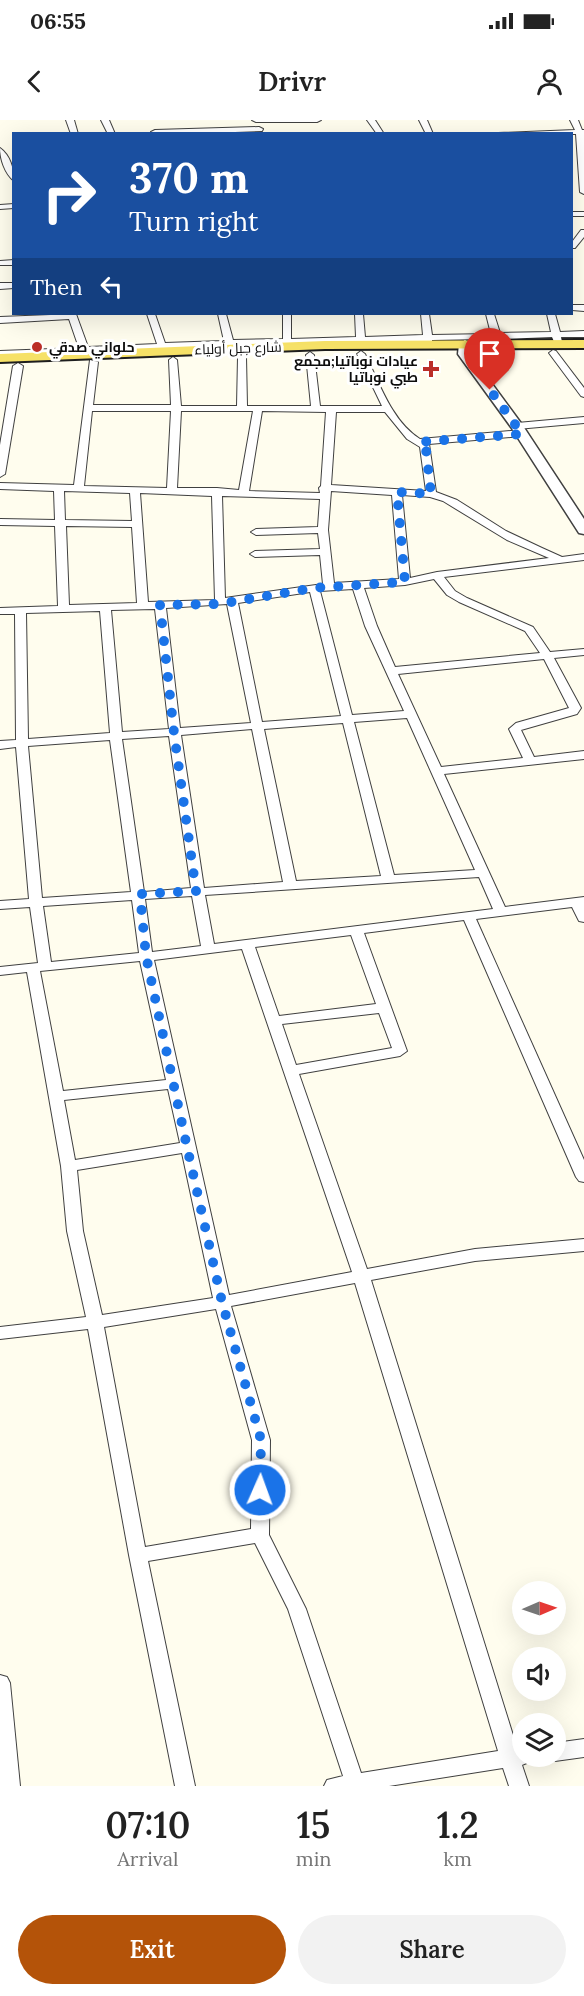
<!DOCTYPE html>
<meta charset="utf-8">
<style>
body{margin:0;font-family:Lora,Cairo,serif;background:#f2f2f2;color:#222;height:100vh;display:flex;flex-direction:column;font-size:22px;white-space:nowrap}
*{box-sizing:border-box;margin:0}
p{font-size:20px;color:#767676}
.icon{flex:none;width:33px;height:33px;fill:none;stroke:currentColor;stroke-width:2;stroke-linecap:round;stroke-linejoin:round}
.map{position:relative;height:1666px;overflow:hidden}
.sheet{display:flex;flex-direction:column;background:#fff;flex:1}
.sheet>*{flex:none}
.top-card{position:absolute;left:12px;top:12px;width:561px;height:183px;border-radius:0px;box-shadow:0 6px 24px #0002;background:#1a4fa0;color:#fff;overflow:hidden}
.needle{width:39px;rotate:88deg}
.fabs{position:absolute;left:512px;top:1461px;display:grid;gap:12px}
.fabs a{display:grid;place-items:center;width:54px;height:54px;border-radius:50%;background:#fff;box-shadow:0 6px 24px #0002;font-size:30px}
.pin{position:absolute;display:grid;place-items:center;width:51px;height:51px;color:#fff;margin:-62px -26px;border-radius:50% 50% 50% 0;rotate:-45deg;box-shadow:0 0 6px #0007}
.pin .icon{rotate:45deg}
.me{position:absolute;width:66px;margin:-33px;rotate:2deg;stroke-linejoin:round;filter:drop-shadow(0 0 4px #0008)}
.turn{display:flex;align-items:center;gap:21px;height:126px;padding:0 18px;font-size:27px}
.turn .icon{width:78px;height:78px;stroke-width:2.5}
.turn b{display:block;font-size:42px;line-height:51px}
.then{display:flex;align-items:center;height:57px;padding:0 18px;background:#0003;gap:12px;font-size:22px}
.eta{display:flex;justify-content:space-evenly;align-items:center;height:102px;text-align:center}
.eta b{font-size:36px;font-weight:600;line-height:42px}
.action{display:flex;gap:12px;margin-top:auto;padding:12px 18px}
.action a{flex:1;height:69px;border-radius:36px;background:#b45309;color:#fff;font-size:24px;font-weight:600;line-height:69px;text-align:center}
.action a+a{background:#f2f2f2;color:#222}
.status{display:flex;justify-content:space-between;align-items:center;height:42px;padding:0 30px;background:#fff;direction:ltr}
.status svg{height:16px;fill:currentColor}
header{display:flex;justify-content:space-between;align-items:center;height:78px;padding:0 18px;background:#fff;font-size:27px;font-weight:600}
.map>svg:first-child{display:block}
</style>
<div class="status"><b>06:55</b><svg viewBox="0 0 49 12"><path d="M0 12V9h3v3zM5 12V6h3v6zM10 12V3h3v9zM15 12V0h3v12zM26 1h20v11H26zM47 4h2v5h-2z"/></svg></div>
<header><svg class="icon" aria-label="back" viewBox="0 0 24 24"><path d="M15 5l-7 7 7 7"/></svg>Drivr<svg class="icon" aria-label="person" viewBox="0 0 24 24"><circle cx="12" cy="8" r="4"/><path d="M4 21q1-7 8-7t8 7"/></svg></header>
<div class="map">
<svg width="584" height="1666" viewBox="0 0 584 1666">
<rect width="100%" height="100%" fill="#fffdee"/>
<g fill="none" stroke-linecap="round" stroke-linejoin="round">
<defs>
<g id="minor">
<path d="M66 0H74L78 14H71Z"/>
<path d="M101 0H109L115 14H108Z"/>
<path d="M252 0H321L317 2H256Z"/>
<path d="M367 0H375L384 14H377Z"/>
<path d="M419 0H427L433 14H426Z"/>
<path d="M570 0H578L582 10H584V74L580 72 576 14H474L575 10Z"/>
<path d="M259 7 263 9 262 11 178 14 151 12 155 10Z"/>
<path d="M0 28C10 35 14 49 14 61 5 54 0 39 0 28Z"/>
<path d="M14 84V88L0 89V85Z"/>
<rect x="572" y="92" width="12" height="4"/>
<path d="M581 110H584V117L575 128H572V122Z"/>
<path d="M14 140V145H0V141Z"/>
<path d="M0 163H14V168L0 169Z"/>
<path d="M572 185H584V191L572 190Z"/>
<path d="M76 194 88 227 157 224 147 194H155L165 223 224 221 218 194H226L233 220 283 219V194H291V219L356 217 355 194H363L365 217 423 215 421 194H429L432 215 491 214 486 194H494L500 213 551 212 547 194H555L560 212 584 211V217H561L562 222 558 225 555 224 552 217 501 219 502 223 498 226 495 225 492 219 432 220V224L428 227 425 226 423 221 365 222 364 227H358L356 222 291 224 290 228 287 229 283 224 234 226 233 230 230 231 225 226 167 229 163 233 158 229 90 232 89 236 86 237 81 233 0 237V231L79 228 69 199 0 203V197Z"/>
<path d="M553 230 556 231 584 268V277L581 276 549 233Z"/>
<path d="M361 231 365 234C379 262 392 302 420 319L522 310 527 313 522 316 429 324 436 372 457 380 506 411 542 428 562 437 584 434V440L444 457 455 471 467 478 533 507 550 532 584 529V535L554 538 581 588 577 594 521 610 534 637 584 631V639L444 654 505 787 584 777V802L579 801 572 787 476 799 584 1040V1062L579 1061 576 1057 464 800 364 813 407 931 400 936 299 954 367 1149 475 1129 584 1119V1131L475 1141 371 1160 517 1628 522 1627V1636H532L529 1642 522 1645 529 1666H509L503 1648 389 1666H324L327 1660 343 1656 288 1489 255 1423 148 1441 195 1666H175L129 1435 88 1209 0 1219V1207L86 1197 67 1111 61 1046 27 852 0 855V847L38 843 30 787 0 789V781L29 779 16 627 0 629V621L16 620 15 494H0V488L58 486 55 406 0 405V399L55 400 54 371 0 369V363L74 365 90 240 98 242 93 285H171L169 240 173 237 177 240 181 286H237L238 237 242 234 246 237 247 286H311L306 235 310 232 314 235 320 286H382L357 234ZM92 291H171L167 368 84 366ZM181 291H253L239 370 217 368H177ZM262 291 326 292 321 366 319 368 320 373 249 371ZM336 292H385L407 319 420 327 426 371 331 365ZM64 371 130 373 132 401 65 400ZM331 371 392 375 399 459 334 463 328 410ZM140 373 212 376 215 480 148 482ZM402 375 430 377 443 381 507 420 549 438 437 452 410 458ZM222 376 320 379 318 407 256 409 251 412 256 415 318 413 320 429 255 431 250 434 255 437 320 435 323 464 225 478ZM66 406 132 407 137 483 69 485ZM434 459 447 475 459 482 525 511 540 533 395 547 377 506 364 468 405 465ZM353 469 365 506 404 591 352 595 320 471ZM310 472 341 596 262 602 238 483ZM227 484 251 603 180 608 166 488ZM155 489 169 609 122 612 111 490ZM100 491 110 613 28 619 26 493ZM544 539 569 588 516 603 509 609 523 638 441 647 398 554ZM407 598 475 750 394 755 354 602ZM343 603 381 756 296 761 264 609ZM252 609 283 762 204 768 181 615ZM169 616 191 768 144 772 122 619ZM110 620 131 772 42 778 28 626ZM479 757 493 789 214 824 205 775ZM192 776 201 826 152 832 145 779ZM132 780 139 833 51 842 43 786ZM351 815 376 884 279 896 255 827ZM242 829 352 1152 229 1175 154 840ZM140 841 166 960 63 971 40 851ZM379 893 392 928 296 945 282 904ZM168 969 180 1023 75 1040 64 980ZM182 1033 213 1178 102 1195 83 1111 77 1050ZM355 1163 498 1631 361 1653 306 1489 269 1415 270 1320 231 1186ZM216 1189 252 1320 251 1409 145 1427 104 1207Z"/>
<path d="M18 243 23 246 5 354 0 357V325L13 246Z"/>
<path d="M584 297V303L517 309 512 306 517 303Z"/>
<path d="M0 1555 7 1557 10 1563 20 1666H0Z"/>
<path d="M584 1619V1637L555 1641 548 1638 547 1636H555V1623Z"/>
</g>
<path id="tertiary" d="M465 220 471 224 470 234 523 306 584 399V414L579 413 511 307 458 234 459 224Z"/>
<path id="primary" d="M584 220V228L325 229 0 242V234L325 221Z"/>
</defs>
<!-- minor casing -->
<use href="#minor" stroke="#404040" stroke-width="2"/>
<!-- tertiary casing -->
<use href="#tertiary" stroke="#404040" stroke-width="3"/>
<!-- primary casing -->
<use href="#primary" stroke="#1e1e1e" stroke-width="4"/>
<!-- minor -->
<use href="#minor" fill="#fff" fill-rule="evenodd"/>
<!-- tertiary -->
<use href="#tertiary" fill="#fff" fill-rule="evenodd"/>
<!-- primary -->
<use href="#primary" fill="#f6e167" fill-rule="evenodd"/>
</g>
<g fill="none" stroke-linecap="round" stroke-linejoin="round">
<!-- route -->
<path stroke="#1a73e8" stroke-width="10" stroke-dasharray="0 18" d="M260 1370 261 1320 222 1182 187 1027 146 836 140 774 196 771 174 613 160 485 219 484 314 468 405 462 397 372 431 374 426 329 420 322 522 314 490 270"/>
</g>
<!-- markers -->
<g fill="#bb2e28" stroke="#fff" stroke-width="2">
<circle cx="37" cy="227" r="6"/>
<path d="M428 240h6v6h6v6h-6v6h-6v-6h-6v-6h6z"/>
</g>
<g text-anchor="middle" stroke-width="6" stroke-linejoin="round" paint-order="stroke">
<!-- far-poi labels -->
<g font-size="14" font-weight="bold" fill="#0d0d0d" stroke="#fff" text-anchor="start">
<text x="49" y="232">حلواني صدقي</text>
<text x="418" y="246" text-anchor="end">عيادات نوباتيا;مجمع<tspan x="418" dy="16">طبي نوباتيا</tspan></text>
</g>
<!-- far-street labels -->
<g font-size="14" fill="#0d0d0d" stroke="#fff">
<text transform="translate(238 228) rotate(-2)" y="5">شارع جبل أولياء</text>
</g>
</g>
</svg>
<div class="fabs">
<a><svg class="needle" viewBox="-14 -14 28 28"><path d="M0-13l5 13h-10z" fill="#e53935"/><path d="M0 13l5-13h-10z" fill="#767676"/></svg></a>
<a><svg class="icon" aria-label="sound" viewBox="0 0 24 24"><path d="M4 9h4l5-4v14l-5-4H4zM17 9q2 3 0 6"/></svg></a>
<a><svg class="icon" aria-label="layers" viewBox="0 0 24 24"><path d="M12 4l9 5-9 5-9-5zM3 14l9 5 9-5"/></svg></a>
</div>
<div class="pin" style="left:490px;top:270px;background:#d93025"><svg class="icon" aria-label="arrive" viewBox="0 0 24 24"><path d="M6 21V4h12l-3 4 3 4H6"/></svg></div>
<svg class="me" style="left:260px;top:1370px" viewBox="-20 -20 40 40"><circle r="17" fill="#1a73e8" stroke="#fff" stroke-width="3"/><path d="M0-11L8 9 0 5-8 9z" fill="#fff"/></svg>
<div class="top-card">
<div class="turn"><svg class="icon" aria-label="right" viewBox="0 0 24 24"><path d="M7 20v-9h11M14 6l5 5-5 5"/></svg><div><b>370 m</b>Turn right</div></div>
<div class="then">Then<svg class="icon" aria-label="left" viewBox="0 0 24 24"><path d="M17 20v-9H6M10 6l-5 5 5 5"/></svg></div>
</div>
</div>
<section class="sheet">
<div class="eta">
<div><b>07:10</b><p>Arrival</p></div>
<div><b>15</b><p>min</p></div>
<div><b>1.2</b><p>km</p></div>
</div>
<div class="action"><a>Exit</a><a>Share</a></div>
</section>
